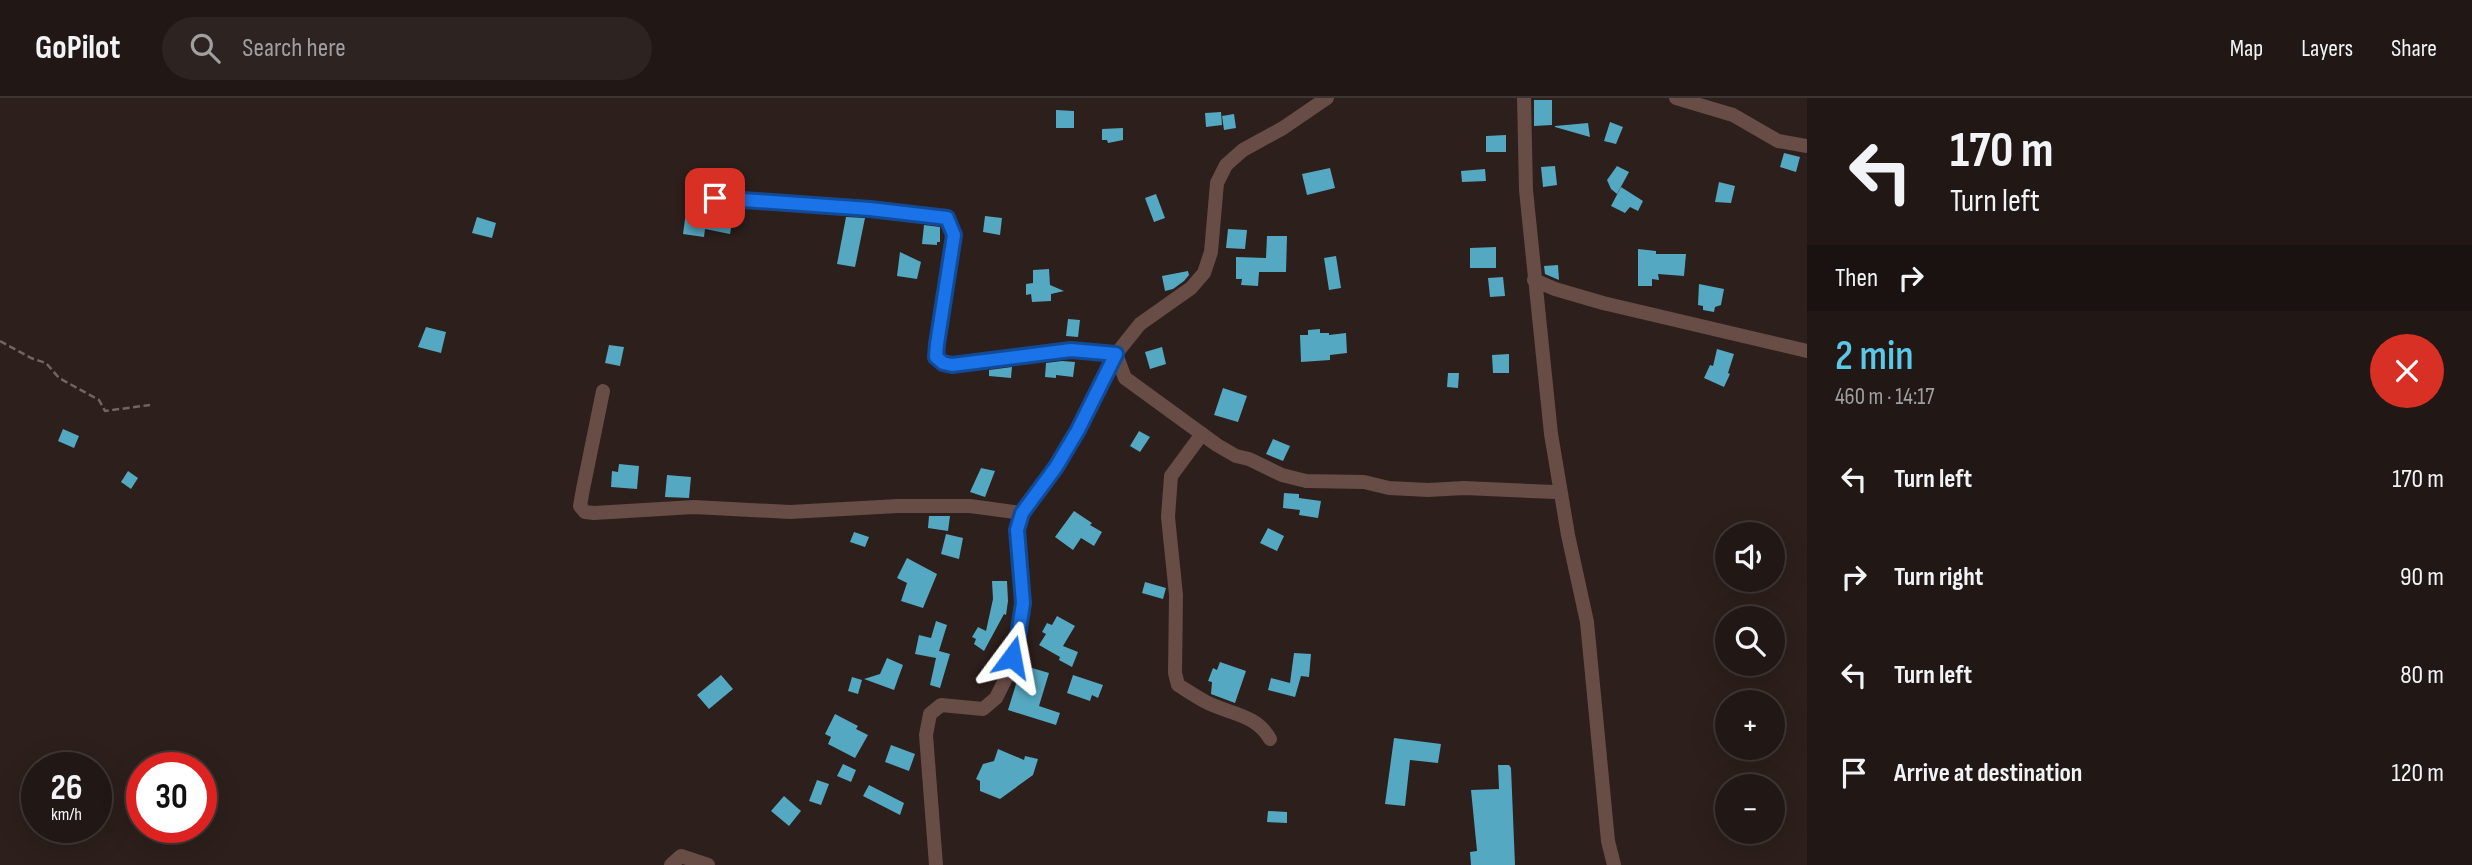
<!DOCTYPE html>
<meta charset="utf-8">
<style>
body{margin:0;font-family:"Sofia Sans Condensed",sans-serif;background:#2d2422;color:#f1f3f6;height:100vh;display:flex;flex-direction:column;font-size:26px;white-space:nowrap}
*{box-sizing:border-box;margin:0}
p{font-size:23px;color:#a29fa0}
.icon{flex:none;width:38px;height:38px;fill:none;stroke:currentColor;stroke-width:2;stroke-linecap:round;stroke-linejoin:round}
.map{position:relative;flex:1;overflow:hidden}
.drawer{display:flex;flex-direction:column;background:#211715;width:665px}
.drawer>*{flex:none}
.banner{background:#211715;color:#f1f3f6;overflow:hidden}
.controls{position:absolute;left:1715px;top:424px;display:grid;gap:14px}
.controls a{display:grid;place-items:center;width:70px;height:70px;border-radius:50%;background:#211715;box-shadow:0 7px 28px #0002,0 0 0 2px #3e3634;font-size:35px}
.speed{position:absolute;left:21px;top:654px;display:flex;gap:14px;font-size:35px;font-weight:700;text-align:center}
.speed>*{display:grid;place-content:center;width:91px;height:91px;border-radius:50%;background:#211715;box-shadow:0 7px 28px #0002,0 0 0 2px #3e3634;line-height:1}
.speed small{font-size:18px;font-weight:400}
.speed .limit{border:10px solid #d22;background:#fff;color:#111}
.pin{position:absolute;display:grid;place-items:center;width:60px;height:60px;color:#fff;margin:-30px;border-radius:14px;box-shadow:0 4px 10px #0006}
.me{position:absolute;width:77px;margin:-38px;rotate:13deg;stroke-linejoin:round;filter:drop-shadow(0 0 5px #0008)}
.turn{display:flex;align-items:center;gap:24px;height:147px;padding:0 28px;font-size:32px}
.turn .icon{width:91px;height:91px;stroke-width:2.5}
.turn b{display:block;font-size:49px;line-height:60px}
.then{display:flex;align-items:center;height:66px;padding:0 28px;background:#0003;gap:14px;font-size:26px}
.round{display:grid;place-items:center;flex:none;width:74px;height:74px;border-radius:37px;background:#2d2422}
.headline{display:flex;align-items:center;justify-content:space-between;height:119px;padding:0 28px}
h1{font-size:42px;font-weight:600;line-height:52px;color:#5cc7e7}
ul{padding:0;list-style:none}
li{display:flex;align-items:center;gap:21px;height:98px;padding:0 28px}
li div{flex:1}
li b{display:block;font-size:26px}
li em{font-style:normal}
header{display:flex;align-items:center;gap:42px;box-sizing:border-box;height:98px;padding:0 35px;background:#211715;border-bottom:2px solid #3e3634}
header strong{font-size:33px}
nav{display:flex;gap:38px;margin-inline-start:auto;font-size:24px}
.search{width:490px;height:63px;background:#2d2422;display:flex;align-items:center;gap:18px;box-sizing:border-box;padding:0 24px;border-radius:38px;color:#a29fa0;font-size:26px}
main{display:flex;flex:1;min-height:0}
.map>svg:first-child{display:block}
</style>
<header>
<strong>GoPilot</strong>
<div class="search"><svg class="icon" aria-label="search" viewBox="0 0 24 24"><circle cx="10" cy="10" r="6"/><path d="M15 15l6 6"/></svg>Search here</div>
<nav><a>Map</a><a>Layers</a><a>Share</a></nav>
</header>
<main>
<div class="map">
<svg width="1807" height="767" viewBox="0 0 1807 767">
<rect width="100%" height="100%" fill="#2c1f1c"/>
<!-- building -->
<g fill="#55a8c1">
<path d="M1534 2H1552V27L1534 28Z"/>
<path d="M1056 12 1074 13V30H1056Z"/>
<path d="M1221 14 1222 27 1206 29 1205 15Z"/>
<path d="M1234 16 1236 30 1224 32 1222 18Z"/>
<path d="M1610 24 1623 29 1616 46 1604 43Z"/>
<path d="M1588 25 1590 39 1555 29V28Z"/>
<path d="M1123 30V42L1108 45 1107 42H1102V31Z"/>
<path d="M1506 37V54H1486V38Z"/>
<path d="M1784 55 1800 59 1796 74 1780 69Z"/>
<path d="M1555 68 1557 87 1543 89 1541 69Z"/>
<path d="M1617 68 1629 74 1617 96 1611 91 1607 82Z"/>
<path d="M1330 70 1335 90 1307 97 1302 76Z"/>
<path d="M1485 71 1486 83 1462 84 1461 73Z"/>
<path d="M1719 84 1735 88 1731 105 1715 104Z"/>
<path d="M1621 89 1643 103 1638 113 1630 109 1625 115 1611 108Z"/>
<path d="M1156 96 1165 120 1154 124 1145 100Z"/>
<path d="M698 110 715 113 716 110 734 112 730 136 705 131 704 139 683 136 686 114 694 116Z"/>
<path d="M985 118 1002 120 1000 137 983 134Z"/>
<path d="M477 119 496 125 492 140 472 135Z"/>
<path d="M846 119 865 120 855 169 837 166Z"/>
<path d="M924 127 940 129V144H937V147L922 146Z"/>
<path d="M1228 131 1247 132 1245 151 1226 150Z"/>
<path d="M1267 138H1287L1286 174H1259L1258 188 1241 187 1242 181H1236V159L1266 160Z"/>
<path d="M1496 149V170H1470V150Z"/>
<path d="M1638 151 1656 153V156H1686L1684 178 1658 176 1659 182 1652 181V188H1638Z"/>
<path d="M900 154 921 164 917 181 897 178Z"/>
<path d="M1336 158 1341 190 1329 192 1324 160Z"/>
<path d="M1558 167 1559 182 1545 176 1544 168Z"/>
<path d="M1049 171 1050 187 1064 193 1051 196V203L1032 204 1031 196 1026 197V186L1033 185V172Z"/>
<path d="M1188 173 1189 177 1184 183 1173 191 1165 193 1162 178Z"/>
<path d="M1503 179 1505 198 1490 199 1488 180Z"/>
<path d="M1699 186 1724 191 1721 207 1715 209 1714 214 1703 212V208L1698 207Z"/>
<path d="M1068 221 1080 222 1078 239 1066 238Z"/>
<path d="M426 229 446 234 441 255 418 249Z"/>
<path d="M1320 231V235H1329V237L1346 235 1347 255 1330 257V262L1301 264 1300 237H1308V232Z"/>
<path d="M609 247 624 249 620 268 605 265Z"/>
<path d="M1162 249 1166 266 1150 271 1145 254Z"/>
<path d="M1717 251 1734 256 1728 275 1730 276 1724 289 1704 280 1710 267 1713 268Z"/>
<path d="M1509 256V275H1493L1492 257Z"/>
<path d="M1062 263 1075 264 1073 279 1056 277V280L1045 279 1046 265Z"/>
<path d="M1012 269 1011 280 989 278V272Z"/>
<path d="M1448 275H1459L1458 290 1447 289Z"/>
<path d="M1223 290 1247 298 1238 324 1214 317Z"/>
<path d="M63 331 79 338 74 350 58 343Z"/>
<path d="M1139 333 1150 339 1140 354 1130 348Z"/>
<path d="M1273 341 1290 348 1283 363 1266 356Z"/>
<path d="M619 366 639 368 637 391 611 389 612 373 618 374Z"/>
<path d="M981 370 995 373 985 399 970 394Z"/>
<path d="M128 373 138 380 131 391 121 384Z"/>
<path d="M667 377 691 379 689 400 665 399Z"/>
<path d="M1284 395 1299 396V400L1321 403 1318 420 1299 417 1300 412 1283 410Z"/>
<path d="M1074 413 1092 425 1090 427 1102 434 1094 448 1081 440 1073 452 1055 439Z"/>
<path d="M929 418H950L948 433 928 430Z"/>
<path d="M1268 430 1284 438 1277 453 1260 445Z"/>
<path d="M854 434 869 439 865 449 850 444Z"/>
<path d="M946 436 963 440 959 461 941 456Z"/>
<path d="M907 460 937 476 923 510 901 503 907 485 897 480Z"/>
<path d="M992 483H1007L1008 503 1006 517 1004 516 984 553 974 546 976 541 972 539 978 529 986 533 993 501Z"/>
<path d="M1145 484 1166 490 1163 501 1142 495Z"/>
<path d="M1057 518 1075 528 1063 548 1078 554 1072 569 1059 562 1060 559 1039 547 1046 536 1042 534 1047 525 1052 527Z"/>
<path d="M936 523 947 527 939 553 950 556 940 590 930 587 936 560 915 556 919 537 931 540Z"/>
<path d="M1294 555 1311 556 1309 579 1301 578 1295 599 1268 592 1271 580 1290 585Z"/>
<path d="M887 560 903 567 894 592 864 581 880 576Z"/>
<path d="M1220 564 1246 573 1235 605 1211 596 1212 584 1208 583 1213 570 1217 572Z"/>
<path d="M1022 567 1049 575 1039 608 1060 615 1056 627 1008 612Z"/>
<path d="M721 577 733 591 709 611 697 597Z"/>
<path d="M1073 577 1103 587 1098 600 1092 597 1090 603 1067 595Z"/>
<path d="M852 579 862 582 858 596 848 593Z"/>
<path d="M835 616 858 628 856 631 868 637 855 660 828 646 831 639 825 636Z"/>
<path d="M1394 640 1441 646 1438 665 1410 662 1405 708 1385 706Z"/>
<path d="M891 647 915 656 909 673 885 664Z"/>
<path d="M998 651 1024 662 1025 658 1038 661 1033 677 1000 701 980 693V683L976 681 983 666 994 663Z"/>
<path d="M843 666 856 672 851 684 837 678Z"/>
<path d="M1498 667H1509L1511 670 1515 767H1471L1470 754 1477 753 1471 692 1499 691Z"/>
<path d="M817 682 829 686 821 707 809 703Z"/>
<path d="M869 687 904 705 900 717 863 698Z"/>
<path d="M784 698 801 713 789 728 771 713Z"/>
<path d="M1268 713 1287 714V725L1267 724Z"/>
</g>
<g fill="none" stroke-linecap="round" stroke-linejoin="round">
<!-- path -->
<path stroke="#716563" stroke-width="2.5" stroke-dasharray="7 3.5" stroke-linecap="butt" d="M0 243 31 260 46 265 59 280 99 302 105 313 150 307"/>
<!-- minor -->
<g stroke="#684c46" stroke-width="14">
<path d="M1524 0 1526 92 1551 336 1568 437 1587 524 1608 743 1614 767"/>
<path d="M1676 0 1733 17 1778 43 1807 48"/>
<path d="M715 100 870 111 947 120 954 137 937 246 936 259 943 265 952 267 1071 252 1116 256 1125 280 1217 347 1236 358 1249 361 1282 377 1306 383 1364 384 1389 390 1428 392 1464 390 1555 394"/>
<path d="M1534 182 1555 191 1603 205 1807 253"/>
<path d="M603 293 583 391 580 408 585 414 594 415 694 409 790 414 898 408H970L1022 415"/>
<path d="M1202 336 1171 378 1168 419 1176 497 1175 575 1178 587C1188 593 1198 600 1208 605 1231 616 1257 617 1270 641"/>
<path d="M671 767 681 758 708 767"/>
<path d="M936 767 926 637 930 616 941 607 983 611 996 600 1006 580 1018 538 1023 505 1017 432 1022 415 1056 369 1078 332 1116 256 1140 226 1191 190 1204 175 1211 154 1217 85 1226 67 1243 52 1283 30 1327 0"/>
</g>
</g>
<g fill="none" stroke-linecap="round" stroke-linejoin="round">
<defs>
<path id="route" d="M715 100 870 111 947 120 954 137 937 246 936 259 943 265 952 267 1071 252 1116 256 1078 332 1056 369 1022 415 1017 432 1023 505 1018 538 1012 559"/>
</defs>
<!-- route casing -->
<use href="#route" stroke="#114b97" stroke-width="18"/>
<!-- route -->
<use href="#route" stroke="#1a73e8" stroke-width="12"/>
</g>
</svg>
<div class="controls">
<a><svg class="icon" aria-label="sound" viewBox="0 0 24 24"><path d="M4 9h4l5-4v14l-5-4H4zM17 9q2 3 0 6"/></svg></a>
<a><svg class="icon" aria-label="search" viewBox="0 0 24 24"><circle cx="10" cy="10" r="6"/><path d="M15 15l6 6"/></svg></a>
<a>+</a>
<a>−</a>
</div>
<div class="speed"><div>26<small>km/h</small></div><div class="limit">30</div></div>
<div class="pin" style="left:715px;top:100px;background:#d93025"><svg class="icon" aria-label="arrive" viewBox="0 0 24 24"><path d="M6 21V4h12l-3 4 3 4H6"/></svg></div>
<svg class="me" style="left:1012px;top:559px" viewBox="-20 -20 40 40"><path d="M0-17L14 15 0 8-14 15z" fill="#1a73e8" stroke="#fff" stroke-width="4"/></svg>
</div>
<section class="drawer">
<div class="banner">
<div class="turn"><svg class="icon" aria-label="left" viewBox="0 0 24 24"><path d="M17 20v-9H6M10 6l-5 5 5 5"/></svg><div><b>170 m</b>Turn left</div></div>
<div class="then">Then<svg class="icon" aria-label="right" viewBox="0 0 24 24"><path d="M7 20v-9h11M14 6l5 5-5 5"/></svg></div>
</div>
<div class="headline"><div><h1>2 min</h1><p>460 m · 14:17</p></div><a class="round" style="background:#d93025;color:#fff"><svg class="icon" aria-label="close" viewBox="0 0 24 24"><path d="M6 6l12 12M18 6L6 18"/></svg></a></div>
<ul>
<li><svg class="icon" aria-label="left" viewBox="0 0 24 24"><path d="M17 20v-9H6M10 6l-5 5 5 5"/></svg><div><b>Turn left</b></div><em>170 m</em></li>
<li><svg class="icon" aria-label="right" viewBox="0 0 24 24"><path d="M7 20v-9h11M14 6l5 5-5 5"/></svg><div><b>Turn right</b></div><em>90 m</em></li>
<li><svg class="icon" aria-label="left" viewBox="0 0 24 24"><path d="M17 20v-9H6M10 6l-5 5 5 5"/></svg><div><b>Turn left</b></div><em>80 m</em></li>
<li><svg class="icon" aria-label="arrive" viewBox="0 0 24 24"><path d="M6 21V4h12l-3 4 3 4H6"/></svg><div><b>Arrive at destination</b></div><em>120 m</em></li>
</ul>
</section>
</main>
